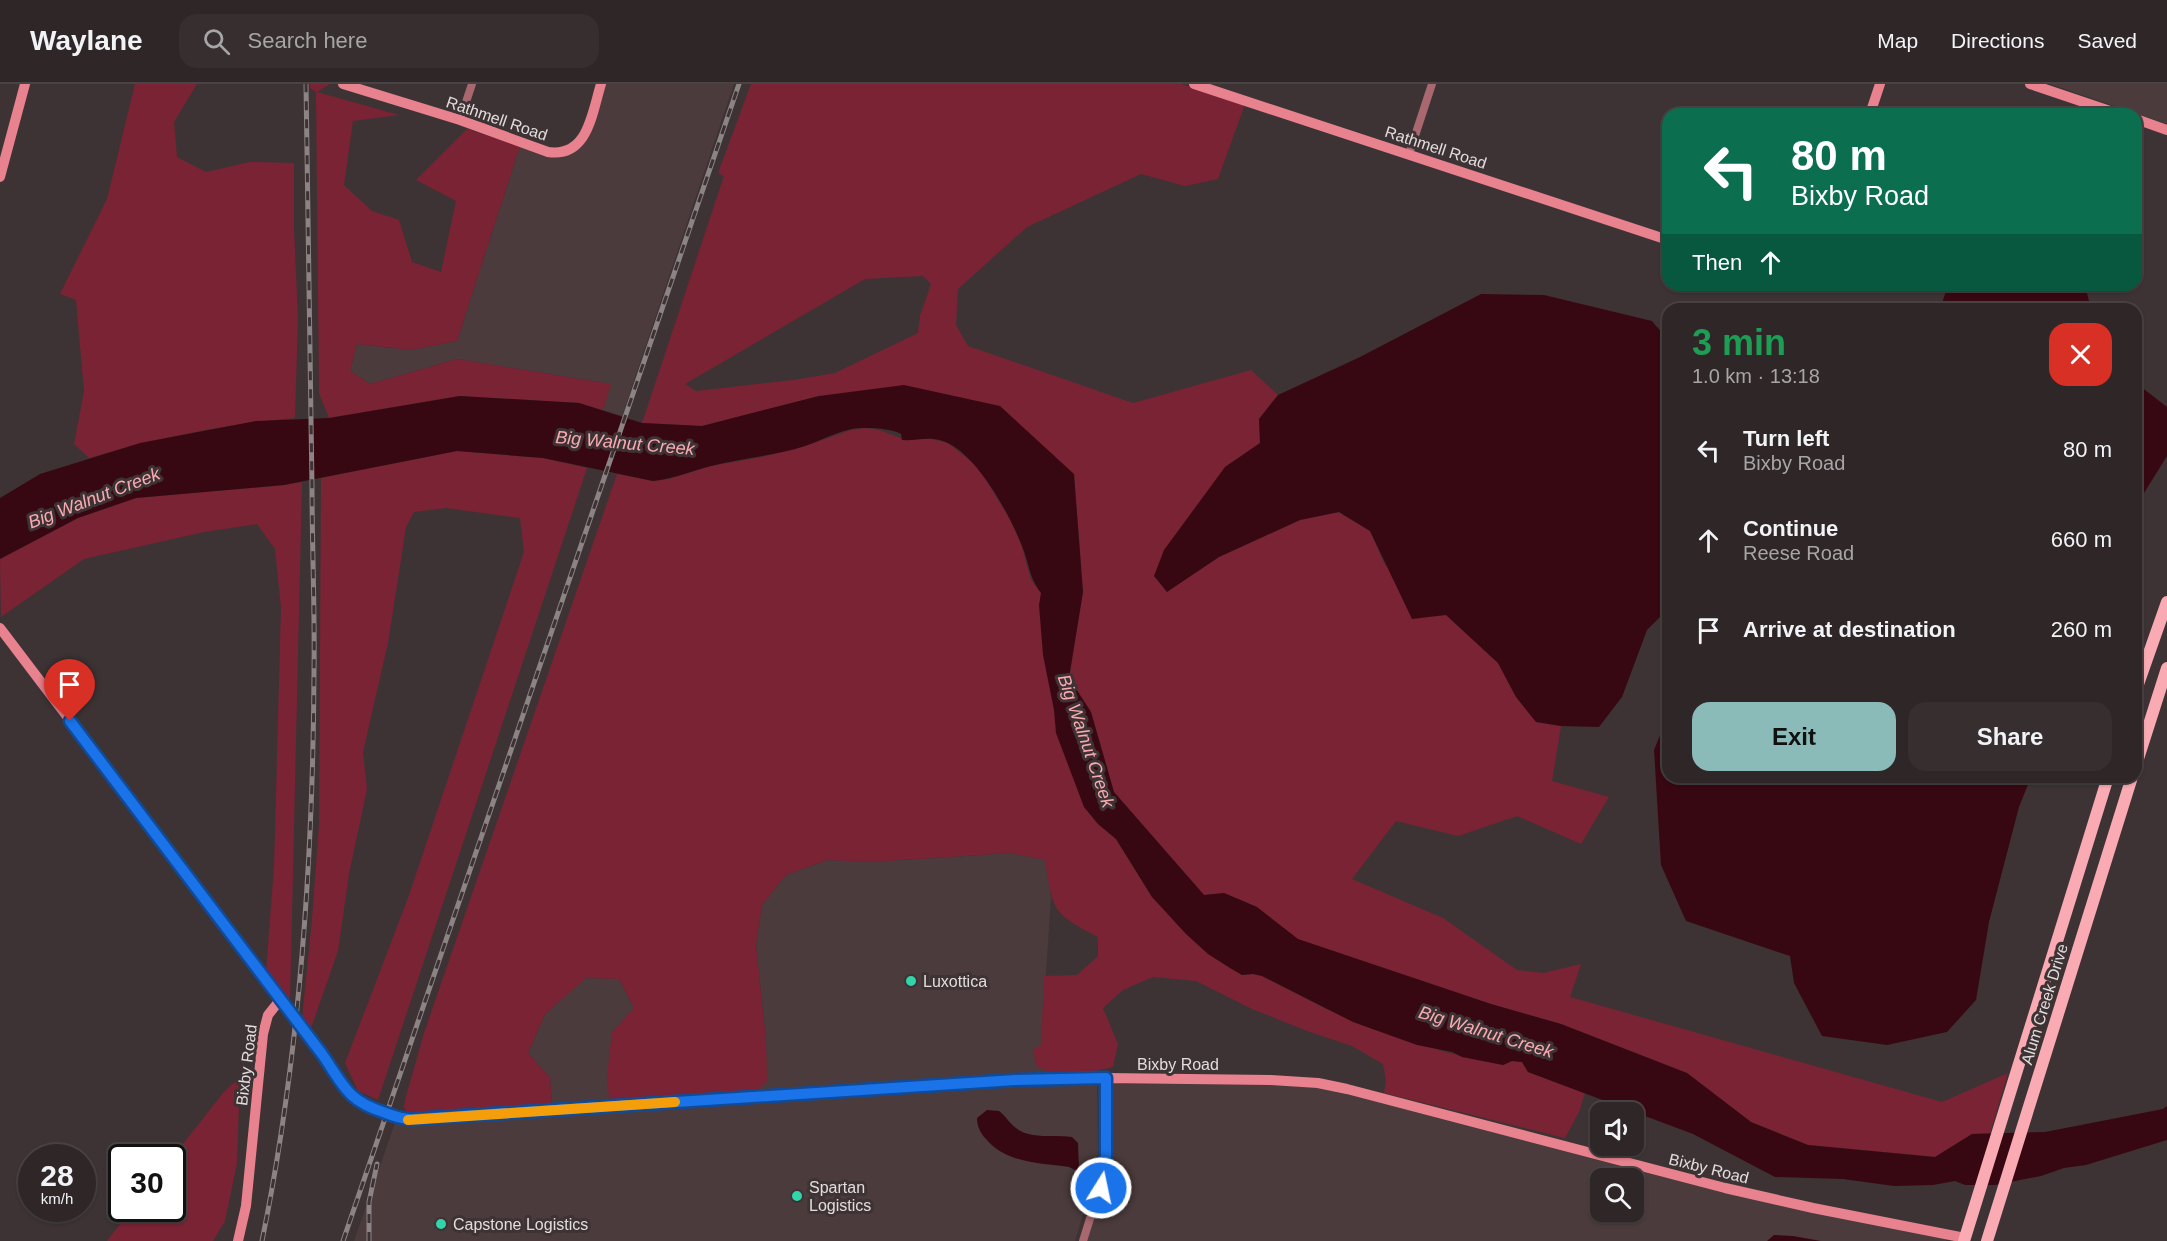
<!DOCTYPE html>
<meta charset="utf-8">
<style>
body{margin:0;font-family:Arial,sans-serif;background:#362e2f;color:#f1f3f6;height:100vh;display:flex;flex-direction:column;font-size:22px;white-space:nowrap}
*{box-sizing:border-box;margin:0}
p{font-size:20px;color:#a7a5a7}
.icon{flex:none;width:33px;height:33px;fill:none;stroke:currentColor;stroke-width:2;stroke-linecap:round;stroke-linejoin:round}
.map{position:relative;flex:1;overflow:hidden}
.side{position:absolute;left:1662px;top:219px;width:480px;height:480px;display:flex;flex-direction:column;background:#2e2627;border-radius:18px;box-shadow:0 2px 4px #0004,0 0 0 2px #494344}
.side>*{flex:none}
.hud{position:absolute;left:1662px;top:24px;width:480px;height:183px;border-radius:18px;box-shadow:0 2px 4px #0004,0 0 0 2px #494344;background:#0b6e4f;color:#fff;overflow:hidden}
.buttons{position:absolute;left:1590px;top:1018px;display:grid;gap:12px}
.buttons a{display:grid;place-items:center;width:54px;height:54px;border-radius:12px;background:#2e2627;box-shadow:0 2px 4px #0004,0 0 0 2px #494344;font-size:30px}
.speed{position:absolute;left:18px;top:1060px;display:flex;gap:12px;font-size:30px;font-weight:700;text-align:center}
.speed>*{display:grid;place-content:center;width:78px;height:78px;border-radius:50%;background:#2e2627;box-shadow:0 2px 4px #0004,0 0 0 2px #494344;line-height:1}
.speed small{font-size:15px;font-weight:400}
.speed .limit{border:3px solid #111;border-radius:9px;background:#fff;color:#111}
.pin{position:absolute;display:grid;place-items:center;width:51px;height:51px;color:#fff;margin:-62px -26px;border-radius:50% 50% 50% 0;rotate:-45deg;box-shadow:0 0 6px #0007}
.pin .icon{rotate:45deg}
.me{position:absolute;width:66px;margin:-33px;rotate:10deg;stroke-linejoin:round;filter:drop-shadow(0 0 4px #0008)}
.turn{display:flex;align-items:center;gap:21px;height:126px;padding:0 30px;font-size:27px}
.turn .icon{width:78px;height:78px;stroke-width:2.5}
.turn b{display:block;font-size:42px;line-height:51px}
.then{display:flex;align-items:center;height:57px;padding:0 30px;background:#0003;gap:12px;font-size:22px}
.round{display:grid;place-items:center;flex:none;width:63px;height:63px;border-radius:18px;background:#362e2f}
.headline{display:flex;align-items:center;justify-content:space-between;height:102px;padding:0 30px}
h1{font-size:36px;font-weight:700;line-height:45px;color:#1e9e55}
.button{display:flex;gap:12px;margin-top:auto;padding:12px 30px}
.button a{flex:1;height:69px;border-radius:18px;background:#8bbbb9;color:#111;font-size:24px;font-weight:700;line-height:69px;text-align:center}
.button a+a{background:#362e2f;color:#f1f3f6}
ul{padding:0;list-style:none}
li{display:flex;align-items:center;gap:18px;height:90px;padding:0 30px}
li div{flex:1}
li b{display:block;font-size:22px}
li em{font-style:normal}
header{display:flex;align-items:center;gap:36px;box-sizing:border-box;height:84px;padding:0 30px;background:#2e2627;border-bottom:2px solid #494344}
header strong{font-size:28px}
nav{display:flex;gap:33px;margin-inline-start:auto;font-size:21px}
.search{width:420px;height:54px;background:#362e2f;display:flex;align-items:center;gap:15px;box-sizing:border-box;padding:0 21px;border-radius:18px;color:#a7a5a7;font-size:22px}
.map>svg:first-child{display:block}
</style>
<header>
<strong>Waylane</strong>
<div class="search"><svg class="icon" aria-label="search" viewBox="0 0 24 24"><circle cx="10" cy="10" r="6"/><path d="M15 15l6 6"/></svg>Search here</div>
<nav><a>Map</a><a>Directions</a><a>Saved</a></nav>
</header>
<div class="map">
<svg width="2167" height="1157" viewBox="0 0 2167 1157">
<rect width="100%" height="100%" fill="#3d3334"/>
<!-- built -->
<g fill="#4b3b3c" fill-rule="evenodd">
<path d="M606 0H734L622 332 603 326 610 300 457 275 370 300 350 287 357 260 410 266 457 257 520 62 563 72 581 64 594 35Z"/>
<path d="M2050 0H2167V40Z"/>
<path d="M1011 769 1046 776 1051 814 1041 961 1060 991 1097 987 1098 1080 1075 1157H354L396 1036 553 1030 550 994 528 969 545 930 585 894 619 895 634 924 609 1014 620 1016 755 1007 766 956 756 861 762 821 786 791 827 776 872 778Z"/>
<path d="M1106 994 1293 997 1947 1150 1946 1157H1083L1104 1090ZM1600 1095H1634V1128H1600Z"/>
</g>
<!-- green -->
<g fill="#7a2334" fill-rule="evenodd">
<path d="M135 0H197L174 38 177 73 206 88 250 78 294 79V145L298 235 295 334C225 340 156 354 89 374L74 360 84 307 76 216 60 210 107 115Z"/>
<path d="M310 0H330L317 8 399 31 353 37 344 101 372 127 399 136 412 178 441 188 456 117 416 96 467 45 520 62 457 257 410 266 357 260 350 287 370 300 457 275 611 300 603 326 579 319 459 312 329 334 319 309 316 8 310 4Z"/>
<path d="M751 0H1181L1245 20 1218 95 1185 102 1141 90 1027 143 958 205 956 241 968 262 1133 319 1251 286 1278 311 1259 335 1260 359 1225 383 1154 492 1167 507 1219 473 1300 436 1338 428 1370 447 1385 481 1446 531 1498 579 1516 613 1536 638 1561 642 1552 697 1609 713 1581 760 1517 732 1458 752 1396 737 1352 795 1443 834 1517 886 1543 889 1581 880 1570 913 1942 1018 2008 989 1990 1049 1972 1050 1935 1073 1808 1061 1751 1038 1687 989 1561 940 1491 920 1297 855 1257 823 1224 809 1204 811 1114 708 1091 628 1069 594 1083 508 1074 390 819 312 702 342 642 339 724 92 718 89ZM923 192 931 200 920 232 918 249 835 289 793 296 696 307 685 300 865 195Z"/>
<path d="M864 344 879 346 906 356 927 354 948 359 978 383 1011 437 1022 463 1031 496 1041 509C1037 580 1066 655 1084 723L1098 740 1116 755 1152 813 1242 891 1253 890 1262 892 1328 926 1445 968 1503 981 1512 977 1522 978 1528 988 1585 1009 1579 1028 1565 1054 1384 1009 1386 996 1383 980 1352 962 1310 948 1252 925 1196 897 1153 893 1123 906 1103 924 1118 960 1113 983C1090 989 1056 997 1036 981L1033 965 1041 961 1044 892 1077 891 1098 872V853C1052 829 1053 827 1045 776L1011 769 872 778 827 776 786 791 762 821 756 861 766 956 767 998 755 1007 620 1016 609 1014 607 992 612 948 634 924 619 895 586 894 545 930 528 969 550 994 552 1021 408 1030 404 1024 405 1016 424 949 617 390 653 397 669 395 711 382 762 373 802 363 851 346Z"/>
<path d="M457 367 543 374 587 384 378 1016 358 1007 345 979 408 814 524 468 520 434 446 424 414 428 406 443 388 559 363 668 367 705 349 790 338 867 310 947 302 935 312 835 319 741 321 394Z"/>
<path d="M302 398 290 918 266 887 274 783 281 524 275 465 257 440 204 448 84 475 1 533 0 475 78 434 136 414 284 401Z"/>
<path d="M240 993 237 1079 225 1137 213 1157H107L132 1125H172V1074L223 1009Z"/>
</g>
<!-- water -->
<g fill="#380812">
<path d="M1948 201H2085L2091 225H1940Z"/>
<path d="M1481 210 1544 211 1652 237 1668 256V525L1647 546 1622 613 1599 643 1561 642 1536 638 1516 613 1498 579 1446 531 1412 535 1370 447 1339 428 1300 436 1219 473 1167 508 1154 492 1164 466 1225 383 1260 359 1259 335 1278 311 1360 273Z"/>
<path d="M2136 299 2167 323V372L2136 422Z"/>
<path d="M904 301 1000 322 1074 390 1083 508 1069 594 1091 628 1114 708 1204 811 1224 809 1257 823 1298 855 1491 920 1561 940 1687 989 1751 1038 1808 1061 1935 1073 1972 1050 2045 1048 2163 1025 2167 1022V1056L2086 1081 2064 1084 2041 1092 1995 1101H1965L1955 1097 1933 1101 1894 1102 1843 1095 1775 1093 1693 1050 1528 988 1522 978 1512 977 1503 981 1462 973 1452 968 1417 961 1353 938 1262 892 1253 890 1242 891 1230 884 1208 870 1186 850 1152 813 1116 755 1098 740 1084 723 1056 649 1054 626 1043 571 1039 521 1041 509C1028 491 1030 482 1022 462 1010 431 976 368 943 357 929 352 916 357 902 356L901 350C891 344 864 343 852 345 836 348 820 357 805 362 774 372 742 374 711 382 691 387 673 395 653 397L543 374 457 367 284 401 136 414 78 434 0 475V414L40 390 140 359 256 337 329 334 460 312 579 319 642 339 702 342 819 312Z"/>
<path d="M1668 632V693H2031L2019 723 1989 838 1976 916 1947 948 1887 961 1822 952 1794 899 1790 872 1686 837 1661 781 1654 666Z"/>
<path d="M987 1026 999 1027C1006 1032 1010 1040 1016 1044 1031 1056 1054 1050 1072 1053L1078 1059 1079 1085 1077 1087 1069 1083C1039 1079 1006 1079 986 1055 980 1049 977 1042 977 1034Z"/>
<path d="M1774 1151 1793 1152 1821 1157H1767Z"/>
</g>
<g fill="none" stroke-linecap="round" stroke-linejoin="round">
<!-- street -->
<g stroke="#a9686f" stroke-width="8">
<path d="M460 36 472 0"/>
<path d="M1409 70 1432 0"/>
<path d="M1083 1157 1104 1090 1107 1054 1106 994"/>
</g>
<!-- secondary -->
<g stroke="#e8828e" stroke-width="10">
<path d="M343 0 460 36 548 68C588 74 592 29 601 0"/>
<path d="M1194 0 1668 156"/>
<path d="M2030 0 2119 30"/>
<path d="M1870 30 1880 0"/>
<path d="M2136 35 2167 46"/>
<path d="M0 93 25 0"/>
<path d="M0 544 323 970C343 1000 347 1016 383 1028 394 1032 403 1036 415 1035L1015 996 1106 994 1271 996 1318 999 1347 1005 1725 1104 1813 1124 1965 1154"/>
<path d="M238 1157 246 1122 263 950 268 931 280 916"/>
</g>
<!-- primary -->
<g stroke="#faaab2" stroke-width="12">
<path d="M2136 606 2167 518"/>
<path d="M2136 681 2167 584"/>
<path d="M1964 1157 2108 693"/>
<path d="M1987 1157 2132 693"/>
</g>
<defs>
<g id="rail">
<path d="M262 1157C300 971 313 779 314 589 315 527 312 464 312 402 310 268 308 134 306 0"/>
<path d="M343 1157 739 0"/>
<path d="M369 1157V1118L377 1080"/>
</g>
</defs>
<!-- rail casing -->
<use href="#rail" stroke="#8c8384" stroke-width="5"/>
<!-- rail -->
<use href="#rail" stroke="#3d3334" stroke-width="3" stroke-dasharray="9" stroke-linecap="butt"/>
</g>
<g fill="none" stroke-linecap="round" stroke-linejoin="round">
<defs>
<path id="route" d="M70 637 322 970C343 1000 346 1016 383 1028 394 1032 404 1036 415 1035L1015 996 1106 994V1072L1101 1104"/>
</defs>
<!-- route casing -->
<use href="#route" stroke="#114b97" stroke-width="15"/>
<!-- route -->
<use href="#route" stroke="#1a73e8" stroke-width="10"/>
<!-- slow -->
<path stroke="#f59e0b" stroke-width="10" d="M408 1036 675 1018"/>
</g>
<!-- markers -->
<g fill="#32d4a9" stroke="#3d3334" stroke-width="2">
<circle cx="911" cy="897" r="6"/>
<circle cx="797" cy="1112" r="6"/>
<circle cx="441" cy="1140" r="6"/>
</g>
<g text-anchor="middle" stroke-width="6" stroke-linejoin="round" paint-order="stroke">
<!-- street labels -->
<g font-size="16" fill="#e2dcdc" stroke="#3d3334">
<text transform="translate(497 34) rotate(19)" y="6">Rathmell Road</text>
<text transform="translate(1436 63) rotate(18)" y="6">Rathmell Road</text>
<text transform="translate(2044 920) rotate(-73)" y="6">Alum Creek Drive</text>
<text x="1178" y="986">Bixby Road</text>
<text transform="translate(246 981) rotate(-83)" y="6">Bixby Road</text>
<text transform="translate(1709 1084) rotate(14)" y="6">Bixby Road</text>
</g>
<!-- poi labels -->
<g font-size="16" fill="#e2dcdc" stroke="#3d3334" text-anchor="start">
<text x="923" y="903">Luxottica</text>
<text x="809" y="1109">Spartan<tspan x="809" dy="18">Logistics</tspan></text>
<text x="453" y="1146">Capstone Logistics</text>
</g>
<!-- water labels -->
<g font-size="18" font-style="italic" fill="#f9aab1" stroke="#3d3334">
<text transform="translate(625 359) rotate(5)" y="6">Big Walnut Creek</text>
<text transform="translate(94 414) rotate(-21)" y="6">Big Walnut Creek</text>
<text transform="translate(1086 657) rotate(71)" y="6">Big Walnut Creek</text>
<text transform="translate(1486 948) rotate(17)" y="6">Big Walnut Creek</text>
</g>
</g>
</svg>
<div class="buttons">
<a><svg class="icon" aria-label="sound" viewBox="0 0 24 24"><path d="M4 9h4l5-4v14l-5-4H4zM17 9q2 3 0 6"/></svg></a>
<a><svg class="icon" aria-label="search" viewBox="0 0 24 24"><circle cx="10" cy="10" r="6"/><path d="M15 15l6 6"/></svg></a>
</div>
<div class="speed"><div>28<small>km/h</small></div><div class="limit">30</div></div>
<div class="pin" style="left:70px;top:637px;background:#d93025"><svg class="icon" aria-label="arrive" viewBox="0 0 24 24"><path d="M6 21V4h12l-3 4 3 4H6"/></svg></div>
<svg class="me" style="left:1101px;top:1104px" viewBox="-20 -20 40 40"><circle r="17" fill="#1a73e8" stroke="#fff" stroke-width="3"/><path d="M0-11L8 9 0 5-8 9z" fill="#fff"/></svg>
<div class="hud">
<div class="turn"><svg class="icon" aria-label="left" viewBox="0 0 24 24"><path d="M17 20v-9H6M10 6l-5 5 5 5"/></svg><div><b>80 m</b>Bixby Road</div></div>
<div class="then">Then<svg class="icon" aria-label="ahead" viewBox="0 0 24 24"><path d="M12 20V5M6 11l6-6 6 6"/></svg></div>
</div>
<section class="side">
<div class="headline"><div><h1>3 min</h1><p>1.0 km · 13:18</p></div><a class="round" style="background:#d93025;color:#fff"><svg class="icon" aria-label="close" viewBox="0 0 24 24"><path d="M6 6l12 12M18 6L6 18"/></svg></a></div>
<ul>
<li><svg class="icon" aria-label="left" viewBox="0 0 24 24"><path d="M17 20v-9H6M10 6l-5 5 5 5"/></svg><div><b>Turn left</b><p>Bixby Road</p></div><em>80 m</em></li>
<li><svg class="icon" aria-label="ahead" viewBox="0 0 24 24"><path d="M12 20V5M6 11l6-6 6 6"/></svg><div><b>Continue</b><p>Reese Road</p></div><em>660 m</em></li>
<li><svg class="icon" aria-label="arrive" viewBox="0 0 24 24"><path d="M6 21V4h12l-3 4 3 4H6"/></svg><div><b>Arrive at destination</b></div><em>260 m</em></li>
</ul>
<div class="button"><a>Exit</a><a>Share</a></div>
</section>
</div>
